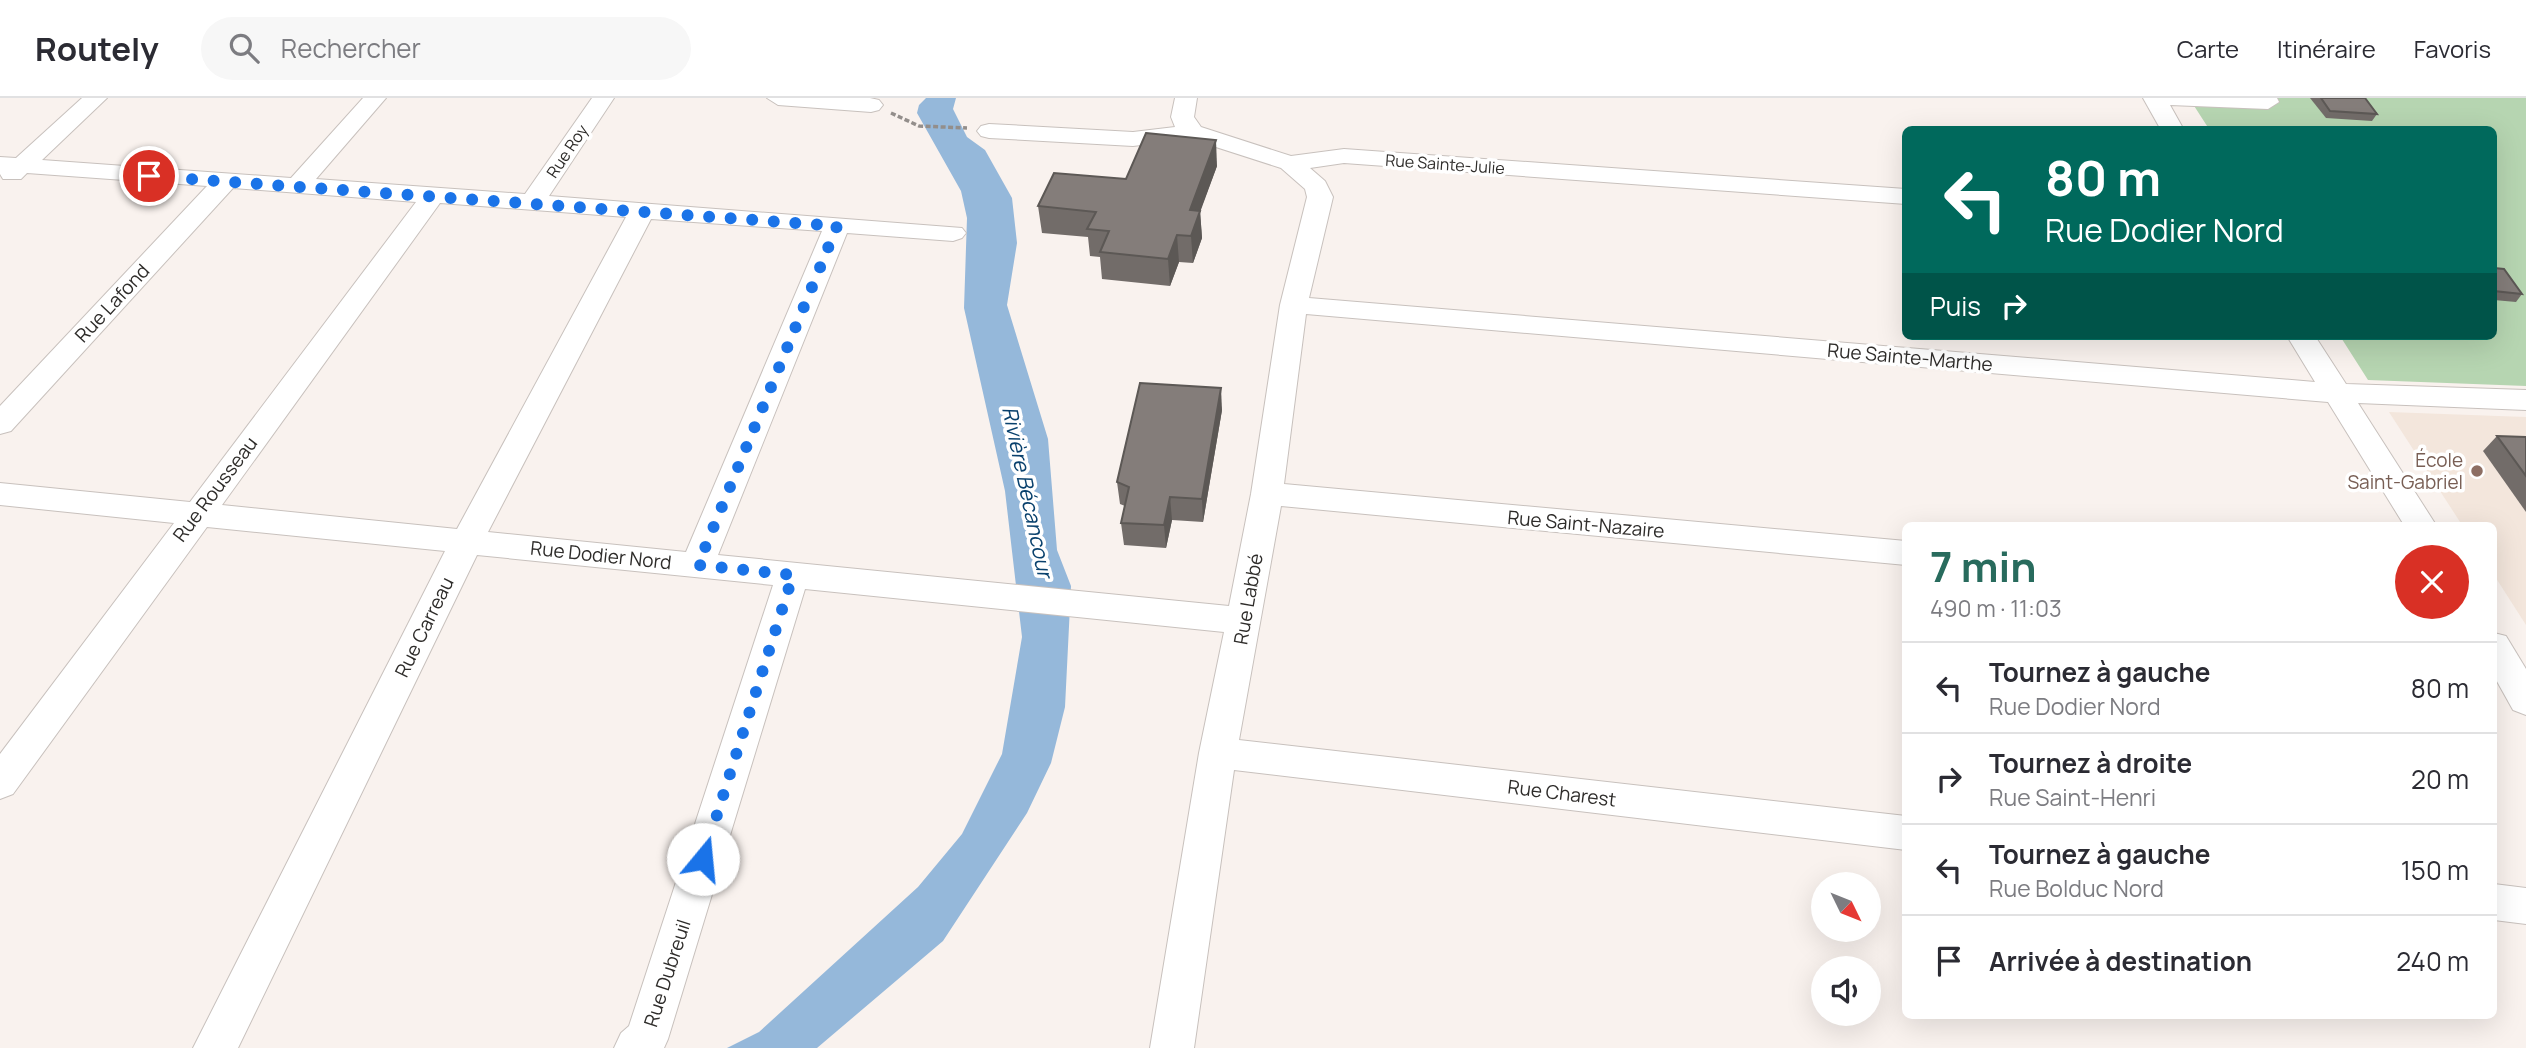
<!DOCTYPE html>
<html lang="fr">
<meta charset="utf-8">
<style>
body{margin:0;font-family:Manrope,sans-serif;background:#f7f7f7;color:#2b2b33;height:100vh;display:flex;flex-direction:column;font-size:26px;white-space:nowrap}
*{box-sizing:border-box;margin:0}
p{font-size:23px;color:#7c7c81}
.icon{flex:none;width:38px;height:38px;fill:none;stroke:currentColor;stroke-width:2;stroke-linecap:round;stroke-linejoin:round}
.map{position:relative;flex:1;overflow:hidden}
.panel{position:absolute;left:1902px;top:424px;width:595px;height:497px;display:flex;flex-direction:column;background:#fff;border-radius:10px;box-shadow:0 7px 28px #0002}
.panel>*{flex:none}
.guide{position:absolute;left:1902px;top:28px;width:595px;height:214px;border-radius:10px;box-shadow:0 7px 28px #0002;background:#00695c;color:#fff;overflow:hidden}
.needle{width:46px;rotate:133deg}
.fabs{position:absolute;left:1811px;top:774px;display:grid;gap:14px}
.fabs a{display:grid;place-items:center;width:70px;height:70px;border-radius:50%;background:#fff;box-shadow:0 7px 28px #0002;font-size:35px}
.pin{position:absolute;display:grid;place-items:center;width:60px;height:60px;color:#fff;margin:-30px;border:4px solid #fff;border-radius:50%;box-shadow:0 2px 7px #0007}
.me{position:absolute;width:77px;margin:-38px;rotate:17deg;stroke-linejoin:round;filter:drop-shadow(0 0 5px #0008)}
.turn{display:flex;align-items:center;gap:24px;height:147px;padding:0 28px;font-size:32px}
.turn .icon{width:91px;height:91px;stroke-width:2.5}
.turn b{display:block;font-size:49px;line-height:60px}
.then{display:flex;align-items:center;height:66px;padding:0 28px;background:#0003;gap:14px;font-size:26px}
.round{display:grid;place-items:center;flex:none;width:74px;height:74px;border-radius:37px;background:#f7f7f7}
.overview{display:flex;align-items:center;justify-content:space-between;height:119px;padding:0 28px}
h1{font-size:42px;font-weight:700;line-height:52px;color:#286b5d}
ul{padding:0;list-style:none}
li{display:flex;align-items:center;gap:21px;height:91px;padding:0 28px;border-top:2px solid #e1e1e2}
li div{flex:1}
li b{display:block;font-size:26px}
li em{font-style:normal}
header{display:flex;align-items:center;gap:42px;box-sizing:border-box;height:98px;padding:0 35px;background:#fff;border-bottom:2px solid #e1e1e2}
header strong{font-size:33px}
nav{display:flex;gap:38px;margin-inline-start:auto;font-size:24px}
.search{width:490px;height:63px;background:#f7f7f7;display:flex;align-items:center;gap:18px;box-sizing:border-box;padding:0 24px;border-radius:38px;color:#7c7c81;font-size:26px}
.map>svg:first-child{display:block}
</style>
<header>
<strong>Routely</strong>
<div class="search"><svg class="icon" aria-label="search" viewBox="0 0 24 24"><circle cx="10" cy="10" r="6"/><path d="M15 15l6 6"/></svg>Rechercher</div>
<nav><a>Carte</a><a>Itinéraire</a><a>Favoris</a></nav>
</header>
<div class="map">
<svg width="2526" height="950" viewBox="0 0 2526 950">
<rect width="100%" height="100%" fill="#f9f2ee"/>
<!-- built -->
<path fill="#f3e6dc" d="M2389 314 2526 319V527L2494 477V427H2462Z"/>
<!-- green -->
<path fill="#b6d5b1" d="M2189 0H2526V288L2368 282 2340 238H2494V32L2209 31Z"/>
<!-- water -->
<path fill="#95b8da" d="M926 0H956L953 11 967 39 985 52 1012 100 1017 145 1007 207 1048 341 1057 452 1071 488 1065 609 1051 665 1027 715 943 843 817 950H727L759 934 918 789 962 736 1002 656 1022 539 1005 393 964 210 967 120 961 93 917 15 919 7Z"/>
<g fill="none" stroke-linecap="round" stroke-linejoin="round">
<defs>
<g id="minor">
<path d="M82 0H107L42 62 291 80 363 0H386L316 81 525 96 592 0H614L549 98 962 130 966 135 962 140 953 143 847 135 718 457 1229 508 1251 396 1280 207 1307 99 1305 91 1281 70 1191 41 1133 48 989 40 981 38 977 33 981 28 989 26 1133 34 1175 29 1171 19 1175 0H1197L1194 19 1201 29 1291 58 1344 51 1906 91V106L1344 65 1310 70 1325 83 1333 99 1309 200 2315 284 2287 238H2315L2346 286 2526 292V312L2358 305 2436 427H2404L2328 304 1306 216 1284 386 1906 443V467L1281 408 1239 642 1906 718V752L1234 672 1194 950H1150L1199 655 1224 534 805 491 668 941 664 950H614L621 935 629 928 773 487 477 457 238 950H193L445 453 207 429 13 696 0 701V656L174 425 0 407V385L190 404 416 104 233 90 11 333 0 336V308L207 88 27 75 21 81H3L0 76V59L16 60ZM440 105 626 119 457 431 222 407ZM651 121 822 133 686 454 488 434Z"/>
<path d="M767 0H870L879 2 883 7 879 12 871 14 778 7Z"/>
<path d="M2143 0H2277L2279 4 2268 11 2170 7 2184 32H2161Z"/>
<path d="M2494 535 2506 538 2526 571V617L2513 612 2494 578Z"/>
<path d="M2494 786 2526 790V826L2494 822Z"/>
</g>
</defs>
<!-- minor casing -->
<use href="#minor" stroke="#c8c1bd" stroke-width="2"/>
<!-- path -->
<path stroke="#938e8b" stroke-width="3.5" stroke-dasharray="5 2.5" stroke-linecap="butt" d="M891 15 919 28 967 30"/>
<!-- minor -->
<use href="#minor" fill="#fff" fill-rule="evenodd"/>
</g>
<!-- wall -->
<g fill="#726c69">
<path d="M2310 0H2365L2377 16 2372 23 2326 20Z"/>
<path d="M1217 68 1200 113 1202 140 1193 165 1179 164 1170 188 1102 181 1100 159 1090 158 1088 139 1042 135 1038 108 1126 81Z"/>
<path d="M2494 170 2522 196 2516 204 2494 202Z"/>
<path d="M1222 312 1203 424 1172 422 1166 450 1124 447 1121 425 1125 408 1120 406 1117 384Z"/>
<path d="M2497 338 2526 339V414L2483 353Z"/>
</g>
<!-- shaded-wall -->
<g fill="#5c5855">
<path d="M1216 42 1217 68 1191 139 1190 112Z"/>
<path d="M1200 113 1202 140 1193 165 1191 138Z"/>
<path d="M1177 137 1179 164 1170 188 1168 161Z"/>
<path d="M1221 290 1222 312 1203 424 1202 401Z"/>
<path d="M1170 399 1172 422 1166 450 1164 427Z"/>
</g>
<!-- building -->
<g fill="#847d7a" stroke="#5c5855" stroke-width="2">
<path d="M2321 0H2365L2377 16 2330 13Z"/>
<path d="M1146 35 1216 42 1190 112 1200 113 1191 138 1177 137 1168 161 1100 154 1109 133 1087 131 1096 114 1038 108 1054 75 1126 81Z"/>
<path d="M2494 170 2504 171 2522 196 2494 193Z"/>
<path d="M1140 285 1221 290 1202 401 1170 399 1164 427 1121 425 1129 389 1117 384Z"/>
<path d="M2497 338 2526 339V378Z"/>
</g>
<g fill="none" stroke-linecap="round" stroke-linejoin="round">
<!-- route -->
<path stroke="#1a73e8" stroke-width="12" stroke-dasharray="0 21.6" d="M149 78 837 128 698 467 793 477 703 761"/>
</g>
<!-- markers -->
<circle fill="#8d6e63" stroke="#fff" stroke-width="2.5" cx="2477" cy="373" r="7"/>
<g text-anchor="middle" stroke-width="7" stroke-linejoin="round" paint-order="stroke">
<!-- far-street labels -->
<g font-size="16" fill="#2e2c2a" stroke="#fff">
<text transform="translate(567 53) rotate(-56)" y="6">Rue Roy</text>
<text transform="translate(1445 66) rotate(4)" y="6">Rue Sainte-Julie</text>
</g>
<!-- street labels -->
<g font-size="19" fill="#2e2c2a" stroke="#fff">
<text transform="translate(112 205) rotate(-47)" y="7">Rue Lafond</text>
<text transform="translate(1910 259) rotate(5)" y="7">Rue Sainte-Marthe</text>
<text transform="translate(215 391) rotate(-53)" y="7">Rue Rousseau</text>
<text transform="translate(1586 426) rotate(5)" y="7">Rue Saint-Nazaire</text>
<text transform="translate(601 457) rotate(6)" y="7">Rue Dodier Nord</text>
<text transform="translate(1248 501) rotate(-80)" y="7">Rue Labbé</text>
<text transform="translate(424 529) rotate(-64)" y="7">Rue Carreau</text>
<text transform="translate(1562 695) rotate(7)" y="7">Rue Charest</text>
<text transform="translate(667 875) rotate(-72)" y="7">Rue Dubreuil</text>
</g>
<!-- education labels -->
<g font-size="19" fill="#785e54" stroke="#fff" text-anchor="end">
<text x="2463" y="369">École<tspan x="2463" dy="22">Saint-Gabriel</tspan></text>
</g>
<!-- water labels -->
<g font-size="21" font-style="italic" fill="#09416d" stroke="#fff">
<text transform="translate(1027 394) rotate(78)" y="7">Rivière Bécancour</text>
</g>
</g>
</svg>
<div class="fabs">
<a><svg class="needle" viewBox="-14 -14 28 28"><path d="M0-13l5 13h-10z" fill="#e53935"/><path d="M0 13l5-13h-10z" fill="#7c7c81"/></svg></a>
<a><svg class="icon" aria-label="sound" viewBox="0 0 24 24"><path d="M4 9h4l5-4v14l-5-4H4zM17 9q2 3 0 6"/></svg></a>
</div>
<div class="pin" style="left:149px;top:78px;background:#d93025"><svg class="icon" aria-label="arrive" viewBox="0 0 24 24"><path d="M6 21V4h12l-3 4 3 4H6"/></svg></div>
<svg class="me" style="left:703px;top:761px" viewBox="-20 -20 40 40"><circle r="19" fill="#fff"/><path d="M0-13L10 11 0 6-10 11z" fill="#1a73e8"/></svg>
<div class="guide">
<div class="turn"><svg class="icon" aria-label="left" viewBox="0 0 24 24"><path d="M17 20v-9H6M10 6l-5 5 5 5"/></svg><div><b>80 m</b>Rue Dodier Nord</div></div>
<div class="then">Puis<svg class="icon" aria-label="right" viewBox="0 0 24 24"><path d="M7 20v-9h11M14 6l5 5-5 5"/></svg></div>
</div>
<section class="panel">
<div class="overview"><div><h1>7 min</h1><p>490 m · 11:03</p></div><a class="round" style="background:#d93025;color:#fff"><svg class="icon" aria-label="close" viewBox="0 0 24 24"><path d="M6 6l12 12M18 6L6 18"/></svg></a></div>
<ul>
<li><svg class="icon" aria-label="left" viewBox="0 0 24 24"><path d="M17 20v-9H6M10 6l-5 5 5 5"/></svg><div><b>Tournez à gauche</b><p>Rue Dodier Nord</p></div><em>80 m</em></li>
<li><svg class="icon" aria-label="right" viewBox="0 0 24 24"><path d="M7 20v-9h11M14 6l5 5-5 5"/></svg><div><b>Tournez à droite</b><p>Rue Saint-Henri</p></div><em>20 m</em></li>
<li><svg class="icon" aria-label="left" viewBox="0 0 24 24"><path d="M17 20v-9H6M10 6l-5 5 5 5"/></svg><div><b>Tournez à gauche</b><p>Rue Bolduc Nord</p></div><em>150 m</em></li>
<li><svg class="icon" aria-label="arrive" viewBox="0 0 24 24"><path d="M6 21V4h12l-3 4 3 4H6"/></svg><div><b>Arrivée à destination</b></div><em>240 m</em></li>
</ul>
</section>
</div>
